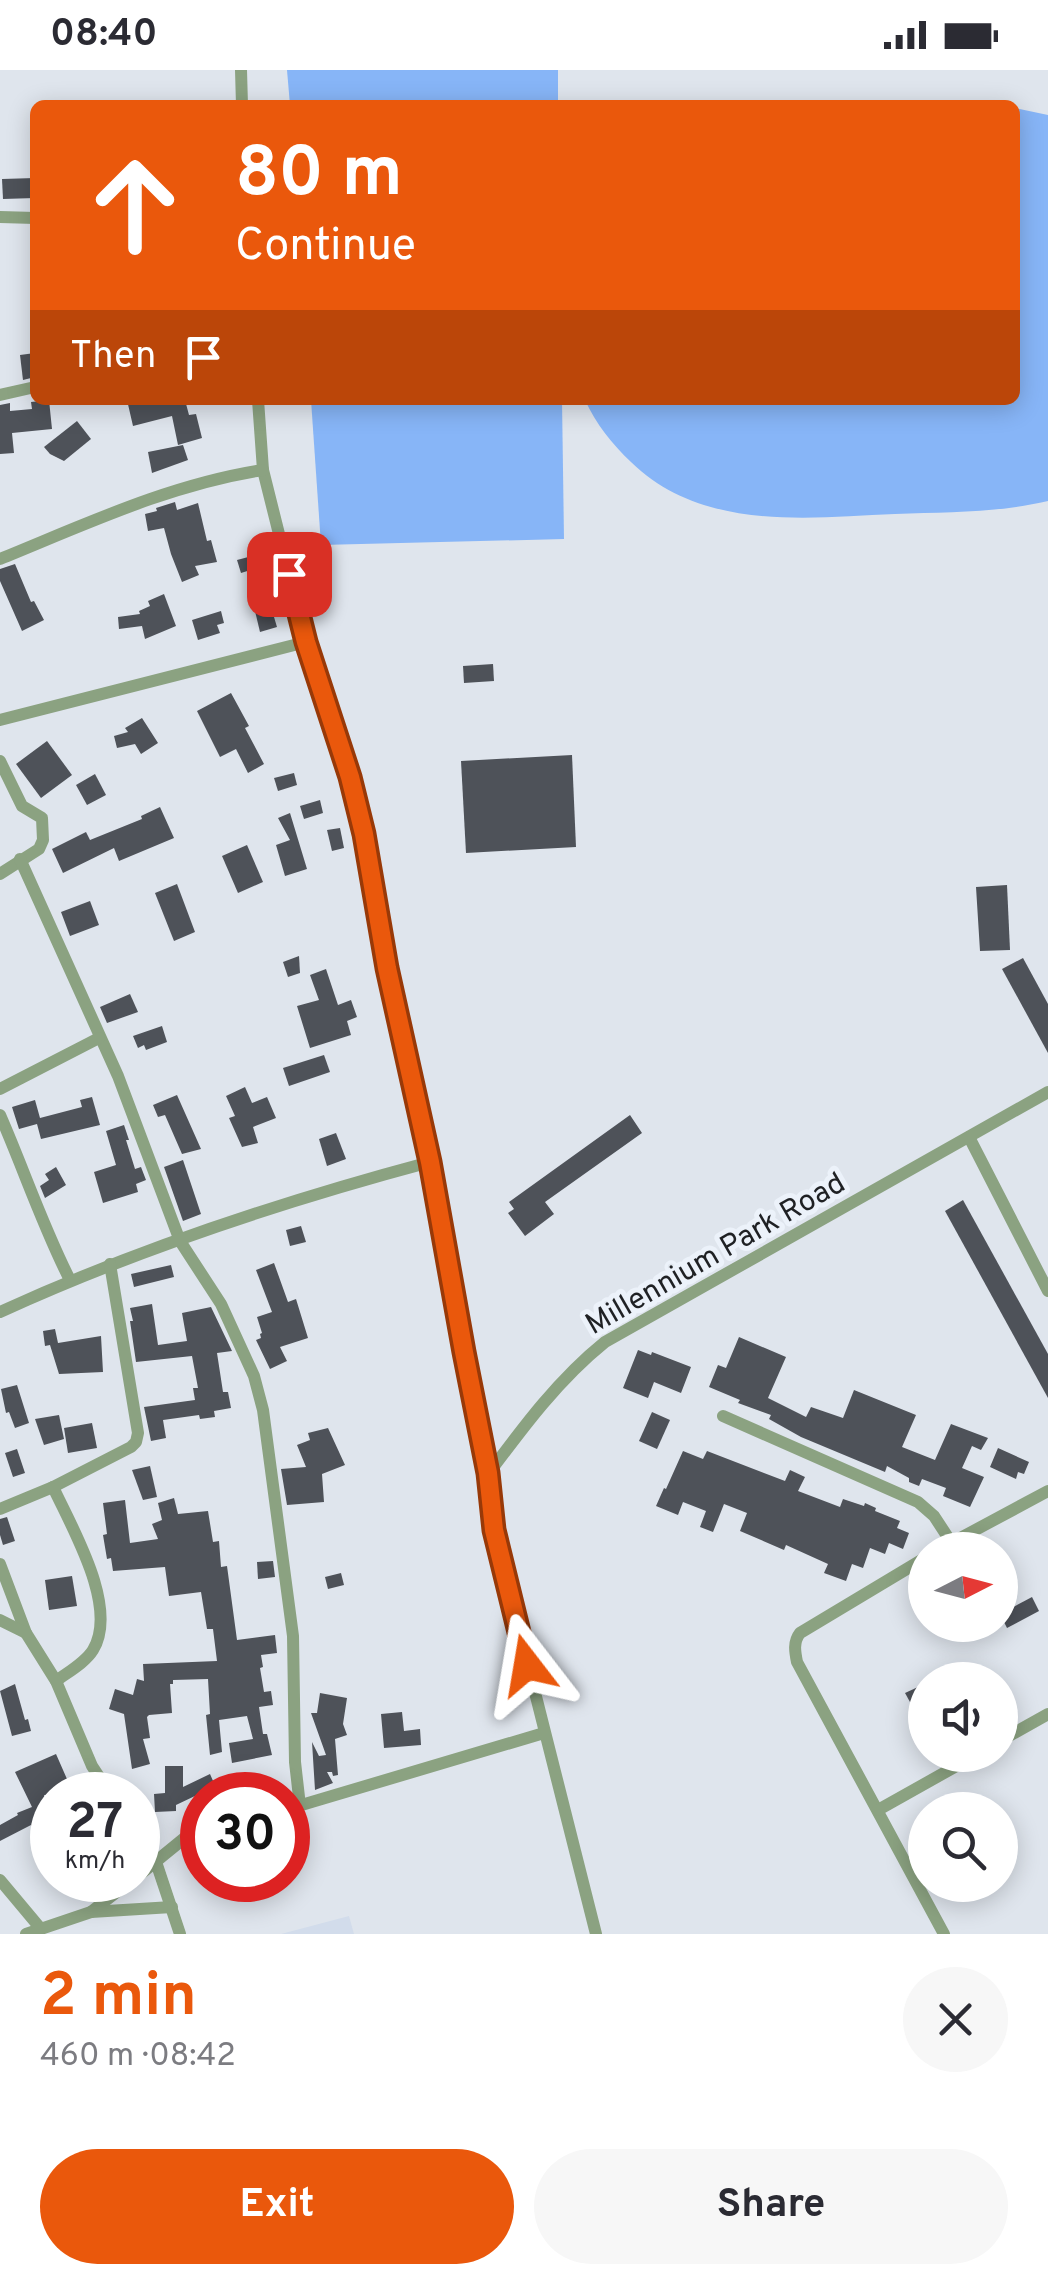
<!DOCTYPE html>
<meta charset="utf-8">
<style>
body{margin:0;font-family:Overpass,sans-serif;background:#f7f7f7;color:#2b2b33;height:100vh;display:flex;flex-direction:column;font-size:38px;white-space:nowrap}
*{box-sizing:border-box;margin:0}
p{font-size:32px;color:#7c7c81}
.icon{flex:none;width:55px;height:55px;fill:none;stroke:currentColor;stroke-width:2;stroke-linecap:round;stroke-linejoin:round}
.map{position:relative;height:1864px;overflow:hidden}
.panel{display:flex;flex-direction:column;background:#fff;flex:1}
.panel>*{flex:none}
.guide{position:absolute;left:30px;top:30px;width:990px;height:305px;border-radius:15px;box-shadow:0 5px 25px #0003;background:#ea580c;color:#fff;overflow:hidden}
.needle{width:65px;rotate:84deg}
.tools{position:absolute;left:908px;top:1462px;display:grid;gap:20px}
.tools a{display:grid;place-items:center;width:110px;height:110px;border-radius:50%;background:#fff;box-shadow:0 5px 25px #0003;font-size:50px}
.speed{position:absolute;left:30px;top:1702px;display:flex;gap:20px;font-size:50px;font-weight:700;text-align:center}
.speed>*{display:grid;place-content:center;width:130px;height:130px;border-radius:50%;background:#fff;box-shadow:0 5px 25px #0003;line-height:1}
.speed small{font-size:25px;font-weight:400}
.speed .limit{border:15px solid #d22;background:#fff;color:#111}
.pin{position:absolute;display:grid;place-items:center;width:85px;height:85px;color:#fff;margin:-42px;border-radius:20px;box-shadow:0 5px 15px #0006}
.me{position:absolute;width:110px;margin:-55px;rotate:346deg;stroke-linejoin:round;filter:drop-shadow(0 0 8px #0008)}
.turn{display:flex;align-items:center;gap:35px;height:210px;padding:0 40px;font-size:45px}
.turn .icon{width:130px;height:130px;stroke-width:2.5}
.turn b{display:block;font-size:70px;line-height:85px}
.then{display:flex;align-items:center;height:95px;padding:0 40px;background:#0003;gap:20px;font-size:38px}
.round{display:grid;place-items:center;flex:none;width:105px;height:105px;border-radius:52px;background:#f7f7f7}
.summary{display:flex;align-items:center;justify-content:space-between;height:170px;padding:0 40px}
h1{font-size:60px;font-weight:700;line-height:75px;color:#ea580c}
.primary-button{display:flex;gap:20px;margin-top:auto;padding:20px 40px}
.primary-button a{flex:1;height:115px;border-radius:60px;background:#ea580c;color:#fff;font-size:40px;font-weight:700;line-height:115px;text-align:center}
.primary-button a+a{background:#f7f7f7;color:#2b2b33}
.status{display:flex;justify-content:space-between;align-items:center;height:70px;padding:0 50px;background:#fff;direction:ltr}
.status svg{height:28px;fill:currentColor}
.map>svg:first-child{display:block}
</style>
<div class="status"><b>08:40</b><svg viewBox="0 0 49 12"><path d="M0 12V9h3v3zM5 12V6h3v6zM10 12V3h3v9zM15 12V0h3v12zM26 1h20v11H26zM47 4h2v5h-2z"/></svg></div>
<div class="map">
<svg width="1048" height="1864" viewBox="0 0 1048 1864">
<rect width="100%" height="100%" fill="#dfe5ed"/>
<!-- built -->
<path fill="#d2dceb" d="M349 1846 354 1864H281Z"/>
<!-- green -->
<g fill="#87b5f7">
<path d="M287 0H558V35H290Z"/>
<path d="M1015 38 1048 45V431C997 443 947 442 895 444 804 448 702 461 631 392 612 374 596 354 585 330H1015Z"/>
<path d="M311 330H562L564 469 321 475Z"/>
</g>
<!-- building -->
<g fill="#4e5259">
<path d="M35 108V128L3 129 2 109Z"/>
<path d="M35 283V307L23 310 20 285Z"/>
<path d="M49 330 52 359 12 363 14 383 0 384V335L10 333V341L32 339 31 332Z"/>
<path d="M127 330H185L189 345 196 344 202 368 178 375 172 346 133 356Z"/>
<path d="M77 351 91 369 64 391 50 384 44 377Z"/>
<path d="M183 375 188 390 152 403 148 382Z"/>
<path d="M175 432 177 440 198 433 207 471 211 470 217 492 195 496 199 505 182 512 171 484 164 458 148 461 145 444 157 441 156 438Z"/>
<path d="M256 485 260 497 241 503 237 490Z"/>
<path d="M15 494 31 532 34 531 44 550 22 561 0 511V499Z"/>
<path d="M164 524 176 556 145 569 142 556 119 559 118 547 140 544 139 541 150 536 148 531Z"/>
<path d="M271 537 277 557 260 562 255 541Z"/>
<path d="M221 541 224 553 217 555 220 563 198 570 192 550Z"/>
<path d="M493 594 494 611 464 613 463 596Z"/>
<path d="M231 623 249 656 245 658 264 694 248 703 236 679 220 687 197 641Z"/>
<path d="M142 648 158 673 141 684 135 674 117 678 114 666 128 662 125 658Z"/>
<path d="M47 671 72 705 41 728 16 694Z"/>
<path d="M572 685 576 777 466 783 461 691Z"/>
<path d="M294 703 297 715 278 721 274 708Z"/>
<path d="M95 704 106 725 87 735 76 715Z"/>
<path d="M320 730 323 743 304 749 300 736Z"/>
<path d="M160 737 174 768 119 791 114 778 63 803 52 779 86 762 90 770 142 749 141 746Z"/>
<path d="M290 743 307 799 285 806 276 775 290 770 278 748Z"/>
<path d="M340 758 344 778 332 781 327 760Z"/>
<path d="M247 775 263 812 238 823 222 786Z"/>
<path d="M177 814 195 862 174 871 155 823Z"/>
<path d="M1007 815 1010 880 980 881 976 817Z"/>
<path d="M90 831 99 855 70 866 61 842Z"/>
<path d="M299 886 300 903 288 907 283 892Z"/>
<path d="M1023 888 1048 934V983L1002 899Z"/>
<path d="M326 899 338 935 351 930 357 947 347 951 351 965 310 978 297 936 319 930 310 905Z"/>
<path d="M130 924 138 942 107 953 100 937Z"/>
<path d="M162 956 167 972 146 980 144 975 138 978 133 966Z"/>
<path d="M324 985 330 1002 289 1016 283 998Z"/>
<path d="M245 1017 252 1033 267 1027 276 1048 253 1057 258 1073 242 1077 229 1048 235 1046 226 1026Z"/>
<path d="M177 1025 201 1079 182 1084 165 1045 158 1047 153 1035Z"/>
<path d="M92 1027 100 1055 41 1069 37 1054 19 1059 12 1037 35 1030 40 1048 82 1037 80 1030Z"/>
<path d="M630 1045 642 1063 545 1132 554 1144 525 1166 508 1143 514 1139 509 1132Z"/>
<path d="M124 1055 129 1070H126L135 1099 141 1097 146 1110 136 1114 138 1122 103 1133 94 1102 116 1095 106 1061Z"/>
<path d="M336 1063 346 1089 327 1096 319 1069Z"/>
<path d="M183 1090 201 1144 183 1151 164 1097Z"/>
<path d="M56 1097 66 1115 45 1128 40 1116 49 1110 45 1104Z"/>
<path d="M963 1130 1048 1284V1328L945 1141Z"/>
<path d="M301 1156 306 1172 290 1176 286 1160Z"/>
<path d="M274 1193 288 1232 296 1229 308 1268 280 1277 287 1291 270 1299 256 1270 261 1268 260 1264 262 1263 257 1247 272 1242 256 1200Z"/>
<path d="M171 1195 174 1207 134 1217 131 1204Z"/>
<path d="M152 1234 158 1275 187 1271 182 1243 211 1237 232 1281 217 1283 223 1322H228L231 1338 214 1341 215 1347 200 1349 199 1345 163 1350 166 1368 151 1371 144 1337 195 1330 193 1318H198L192 1286 136 1292 130 1251H133L130 1238Z"/>
<path d="M55 1259 58 1273 101 1266 103 1302 59 1304 50 1275 45 1276 43 1261Z"/>
<path d="M739 1267 786 1287 768 1328 806 1347 811 1337 843 1348 854 1320 916 1345 902 1377 935 1390 951 1354 988 1368 981 1380 972 1376 962 1398 984 1407 970 1437 943 1426 946 1418 922 1409 919 1416 909 1412V1408L887 1396 885 1402 801 1367 769 1349 771 1345 738 1333 740 1330 709 1317 718 1295 726 1298Z"/>
<path d="M638 1280 651 1285 652 1282 691 1297 681 1323 654 1312 648 1328 623 1318Z"/>
<path d="M17 1315 29 1353 15 1358 9 1342 6 1343 1 1319Z"/>
<path d="M652 1342 670 1350 657 1379 639 1371Z"/>
<path d="M59 1345 64 1369 44 1375 35 1349Z"/>
<path d="M92 1353 97 1378 68 1383 64 1358Z"/>
<path d="M328 1358 345 1395 322 1404 324 1432 287 1435 281 1399 306 1397 297 1375 310 1370 308 1363Z"/>
<path d="M998 1378 1029 1392 1024 1404 1018 1402 1016 1409 990 1397Z"/>
<path d="M17 1379 25 1403 13 1407 5 1383Z"/>
<path d="M683 1381 703 1389 707 1381 785 1411 790 1400 805 1407 798 1421 840 1437 843 1429 864 1436 865 1433 876 1438 875 1441 900 1451 897 1458 909 1463 903 1479 889 1473 885 1484 870 1478 863 1498 852 1494 846 1511 824 1503 828 1494 786 1475 784 1480 740 1461 747 1443 724 1434 713 1462 700 1457 706 1441 683 1432 678 1445 656 1436 664 1418 666 1419Z"/>
<path d="M150 1396 157 1427 143 1430 132 1400Z"/>
<path d="M174 1428 178 1444 208 1441 213 1472 219 1471 221 1497 227 1496 237 1570 275 1565 277 1583 261 1585 263 1597 260 1598 264 1622 271 1621 273 1635 259 1637 263 1664H267L272 1685 232 1693 229 1673 253 1669 247 1646 219 1650 222 1682 210 1685 206 1645 210 1644 208 1609 173 1610V1614H170L172 1643 149 1645 147 1647 150 1668 143 1669 150 1694 132 1699 124 1644 109 1639 115 1619 133 1625 137 1609 144 1611 143 1594 217 1591 213 1559H207L201 1522 169 1526 165 1497 113 1501 111 1488 107 1489 103 1465 107 1464 103 1433 125 1430 130 1473 158 1469 152 1454 162 1450 158 1433Z"/>
<path d="M7 1447 15 1471 3 1475 0 1465V1449Z"/>
<path d="M273 1491 275 1507 258 1509 257 1492Z"/>
<path d="M341 1503 344 1515 328 1519 325 1507Z"/>
<path d="M72 1506 77 1536 49 1540 45 1510Z"/>
<path d="M1032 1527 1039 1541 1007 1558 1000 1544Z"/>
<path d="M15 1614 25 1650 28 1649 31 1661 12 1666 0 1621Z"/>
<path d="M918 1617 925 1630V1659L905 1623Z"/>
<path d="M320 1623 347 1628 343 1654 347 1665 335 1669 338 1705 333 1706 332 1702H327L333 1713 315 1720 312 1672 319 1686 326 1685 311 1643H317Z"/>
<path d="M402 1642 404 1661 420 1659 421 1675 384 1678 381 1644Z"/>
<path d="M56 1684 74 1725H44L49 1740 41 1744 47 1767 35 1770 31 1755 0 1771V1755L18 1745 17 1743 32 1737 15 1702Z"/>
<path d="M165 1696H183V1717L210 1704 217 1720 202 1725 199 1729 197 1725 176 1735V1741L155 1742 154 1724 165 1723Z"/>
</g>
<g fill="none" stroke-linecap="round" stroke-linejoin="round">
<!-- minor -->
<g stroke="#8ba281" stroke-width="12">
<path d="M241 0 242 35"/>
<path d="M0 147 35 148"/>
<path d="M0 325 35 317"/>
<path d="M258 330 263 400 306 572 350 707 364 764 387 898 430 1092 464 1282 489 1403"/>
<path d="M0 489C86 454 171 414 263 400"/>
<path d="M0 650 306 572"/>
<path d="M0 691 22 736 42 748 43 770 39 779 0 804"/>
<path d="M20 789 118 1006 180 1171 221 1234 254 1306 263 1340 293 1566 295 1692 300 1736"/>
<path d="M0 1019 99 968"/>
<path d="M0 1045C24 1100 43 1157 70 1210"/>
<path d="M969 1067 1048 1221"/>
<path d="M0 1242C138 1179 284 1131 430 1092"/>
<path d="M723 1346 918 1432 934 1446 951 1472"/>
<path d="M53 1417C72 1458 119 1537 93 1580 85 1593 68 1602 56 1611"/>
<path d="M0 1439 53 1417 131 1377 136 1372 138 1363 110 1194"/>
<path d="M938 1480 1048 1421"/>
<path d="M925 1488 800 1563C793 1572 795 1582 797 1592L944 1864"/>
<path d="M0 1494 26 1563 56 1611 92 1696 111 1725"/>
<path d="M0 1550 26 1563"/>
<path d="M1000 1671 1048 1644"/>
<path d="M288 1739 544 1663"/>
<path d="M878 1740 976 1685"/>
<path d="M138 1766 156 1792 180 1864"/>
<path d="M138 1806 187 1766 202 1762"/>
<path d="M0 1810 41 1859"/>
<path d="M91 1842 132 1810"/>
<path d="M26 1864 91 1842 172 1837"/>
<path d="M596 1864 494 1460 489 1403C524 1356 559 1309 605 1272L1048 1022"/>
</g>
</g>
<g fill="none" stroke-linecap="round" stroke-linejoin="round">
<defs>
<path id="route" d="M289 504 306 572 350 707 364 764 387 898 430 1092 464 1282 488 1403 494 1460 527 1595"/>
</defs>
<!-- route casing -->
<use href="#route" stroke="#983908" stroke-width="25"/>
<!-- route -->
<use href="#route" stroke="#ea580c" stroke-width="18"/>
</g>
<g text-anchor="middle" stroke-width="10" stroke-linejoin="round" paint-order="stroke">
<!-- street labels -->
<g font-size="30" fill="#1f2124" stroke="#ecf2fa">
<text transform="translate(715 1183) rotate(-30)" y="10">Millennium Park Road</text>
</g>
</g>
</svg>
<div class="tools">
<a><svg class="needle" viewBox="-14 -14 28 28"><path d="M0-13l5 13h-10z" fill="#e53935"/><path d="M0 13l5-13h-10z" fill="#7c7c81"/></svg></a>
<a><svg class="icon" aria-label="sound" viewBox="0 0 24 24"><path d="M4 9h4l5-4v14l-5-4H4zM17 9q2 3 0 6"/></svg></a>
<a><svg class="icon" aria-label="search" viewBox="0 0 24 24"><circle cx="10" cy="10" r="6"/><path d="M15 15l6 6"/></svg></a>
</div>
<div class="speed"><div>27<small>km/h</small></div><div class="limit">30</div></div>
<div class="pin" style="left:289px;top:504px;background:#d93025"><svg class="icon" aria-label="arrive" viewBox="0 0 24 24"><path d="M6 21V4h12l-3 4 3 4H6"/></svg></div>
<svg class="me" style="left:527px;top:1595px" viewBox="-20 -20 40 40"><path d="M0-17L14 15 0 8-14 15z" fill="#ea580c" stroke="#fff" stroke-width="4"/></svg>
<div class="guide">
<div class="turn"><svg class="icon" aria-label="ahead" viewBox="0 0 24 24"><path d="M12 20V5M6 11l6-6 6 6"/></svg><div><b>80 m</b>Continue</div></div>
<div class="then">Then<svg class="icon" aria-label="arrive" viewBox="0 0 24 24"><path d="M6 21V4h12l-3 4 3 4H6"/></svg></div>
</div>
</div>
<section class="panel">
<div class="summary"><div><h1>2 min</h1><p>460 m · 08:42</p></div><a class="round"><svg class="icon" aria-label="close" viewBox="0 0 24 24"><path d="M6 6l12 12M18 6L6 18"/></svg></a></div>
<div class="primary-button"><a>Exit</a><a>Share</a></div>
</section>
